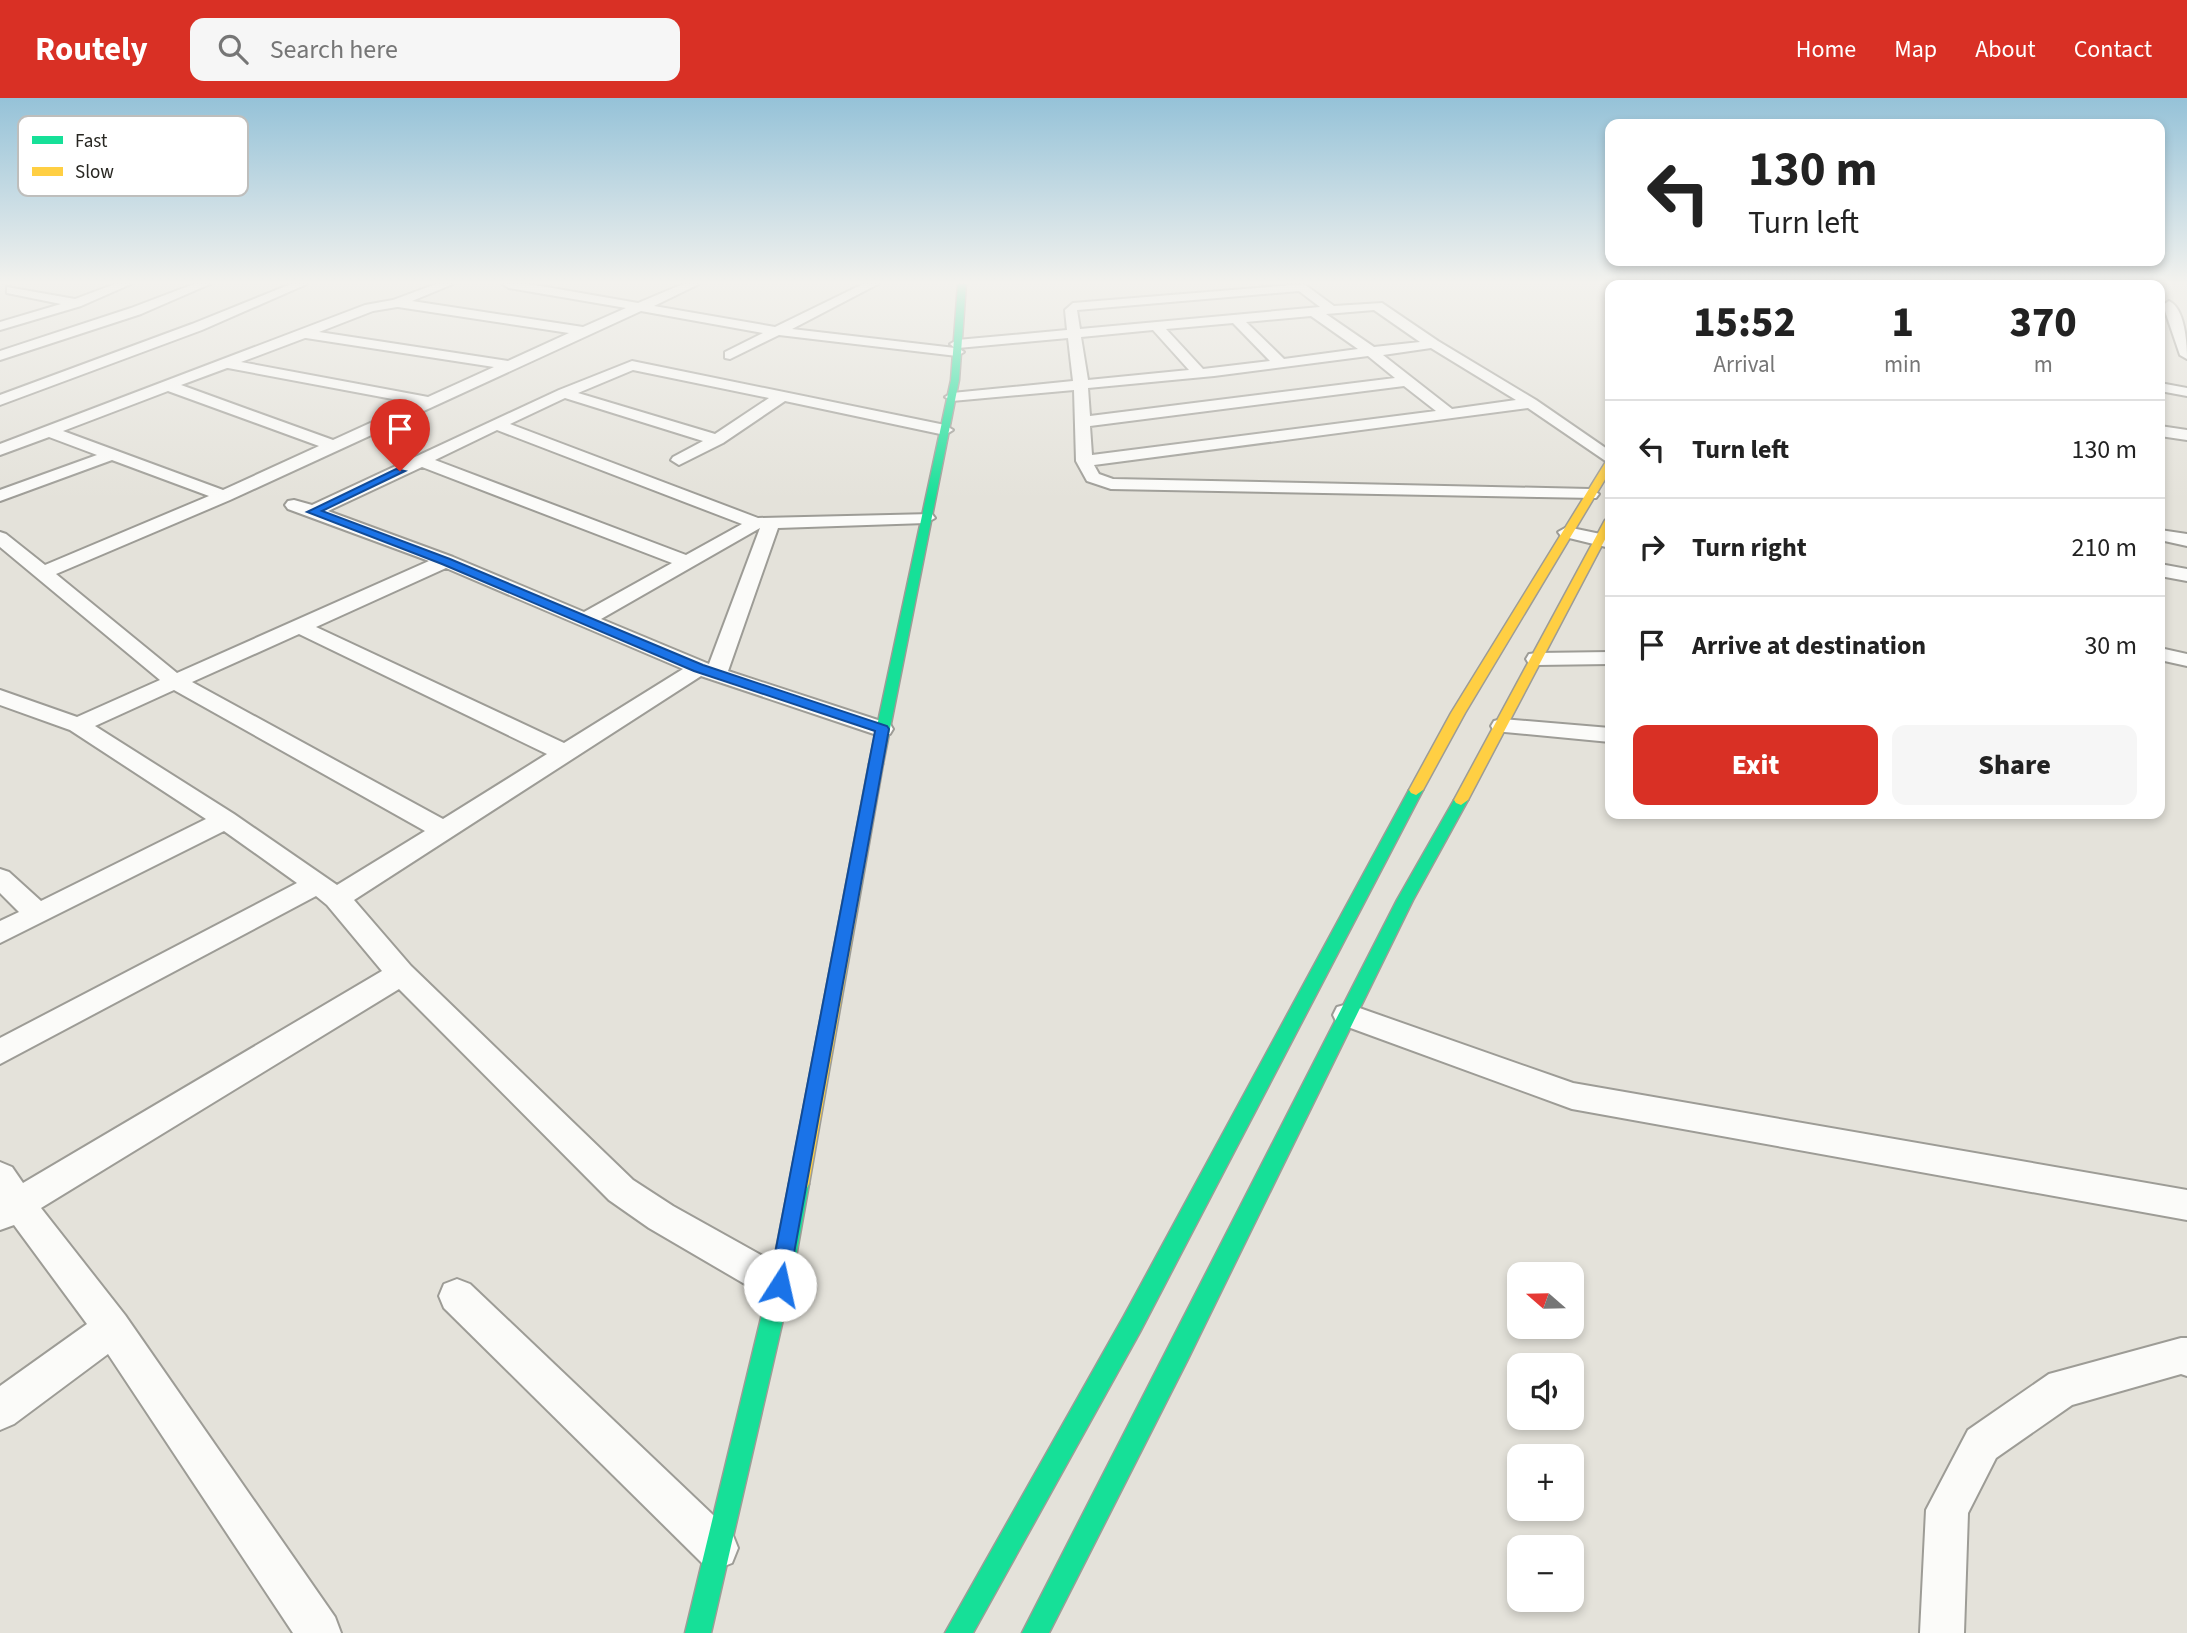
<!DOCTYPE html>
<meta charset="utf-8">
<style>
body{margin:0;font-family:"Source Sans 3",sans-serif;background:#f6f6f6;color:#222;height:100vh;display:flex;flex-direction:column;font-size:26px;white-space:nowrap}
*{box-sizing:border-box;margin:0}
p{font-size:23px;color:#767676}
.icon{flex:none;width:38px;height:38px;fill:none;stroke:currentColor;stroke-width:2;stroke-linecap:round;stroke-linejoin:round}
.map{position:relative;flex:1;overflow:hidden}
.side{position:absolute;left:1605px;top:182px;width:560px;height:539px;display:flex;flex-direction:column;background:#fff;border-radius:14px;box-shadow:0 4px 10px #0003}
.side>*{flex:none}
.guide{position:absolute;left:1605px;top:21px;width:560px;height:147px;border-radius:14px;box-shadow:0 4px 10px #0003;background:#fff;color:#222;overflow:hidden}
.needle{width:46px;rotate:290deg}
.fabs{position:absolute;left:1507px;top:1164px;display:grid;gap:14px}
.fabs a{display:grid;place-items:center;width:77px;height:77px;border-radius:14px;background:#fff;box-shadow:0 4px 10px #0003;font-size:35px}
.pin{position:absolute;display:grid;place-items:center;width:60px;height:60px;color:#fff;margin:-72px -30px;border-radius:50% 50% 50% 0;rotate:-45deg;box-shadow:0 0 7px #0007}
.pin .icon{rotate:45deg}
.me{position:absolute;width:77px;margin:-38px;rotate:10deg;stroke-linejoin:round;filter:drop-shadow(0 0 5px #0008)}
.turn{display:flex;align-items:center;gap:24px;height:147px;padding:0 28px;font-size:32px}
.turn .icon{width:91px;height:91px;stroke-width:2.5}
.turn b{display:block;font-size:49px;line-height:60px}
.eta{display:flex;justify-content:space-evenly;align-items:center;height:119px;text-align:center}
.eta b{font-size:42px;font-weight:800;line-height:49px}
.button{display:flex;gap:14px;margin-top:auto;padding:14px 28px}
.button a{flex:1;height:80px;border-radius:14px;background:#d93025;color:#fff;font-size:28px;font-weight:800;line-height:80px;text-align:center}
.button a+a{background:#f6f6f6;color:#222}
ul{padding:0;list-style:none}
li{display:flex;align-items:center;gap:21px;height:98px;padding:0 28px;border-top:2px solid #e0e0e0}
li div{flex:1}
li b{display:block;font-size:26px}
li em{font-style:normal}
header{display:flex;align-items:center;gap:42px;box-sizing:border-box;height:98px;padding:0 35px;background:#d93025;color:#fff}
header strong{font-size:33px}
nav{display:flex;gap:38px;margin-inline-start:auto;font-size:24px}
.search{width:490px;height:63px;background:#f6f6f6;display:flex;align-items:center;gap:18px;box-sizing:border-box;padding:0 24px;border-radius:14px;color:#767676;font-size:26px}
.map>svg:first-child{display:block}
</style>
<header>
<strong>Routely</strong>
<div class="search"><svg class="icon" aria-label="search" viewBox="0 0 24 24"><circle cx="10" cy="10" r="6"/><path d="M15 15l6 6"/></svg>Search here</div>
<nav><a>Home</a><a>Map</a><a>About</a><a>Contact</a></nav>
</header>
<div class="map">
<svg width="2187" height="1535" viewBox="0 0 2187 1535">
<rect width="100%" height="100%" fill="#e4e2da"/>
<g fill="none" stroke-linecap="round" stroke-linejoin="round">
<defs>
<g id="street">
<path d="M115 186H131L81 208 0 232V224L61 206 7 195V189L75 201Z"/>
<path d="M194 186H210L141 216 0 262V253L131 210Z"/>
<path d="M291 186H307L202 232 0 307V297L192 226Z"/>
<path d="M436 186H453L412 203 583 229 626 210 509 190 503 186H529L638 205 683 186H699L654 208 775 229 863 186H878L792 231 955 250 950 246 957 242 1067 232 1065 212 1073 205 1304 186 1334 208 1382 205 1438 243 1536 302 1610 353V366L1528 310 1094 367 1099 376 1113 381 1590 391 1599 396 1596 400 1111 391 1087 383 1076 363 1074 292 952 303 945 299 952 295 1073 283 1068 240 958 250 964 254 957 258 779 237 730 261 725 260V254L763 235 641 213 230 402 56 476 177 575 429 463 288 411 285 407 288 403 294 402 312 407 559 292 632 263 945 327 953 332 945 337 785 303 723 345 679 367 671 362 673 359 703 343 565 300 510 326 758 420 932 416 935 420 926 425 778 430 728 573 890 626 893 631 890 636H874L701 578 354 802 411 868 633 1082 673 1108 793 1175 798 1187 793 1199 780 1204 767 1199 649 1130 609 1102 399 891 41 1110 125 1217 335 1519 341 1535H293L108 1256 14 1326 0 1332V1288L87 1226 14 1127 0 1132V1064L12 1069 23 1085 382 873 327 807 316 798 0 966V940L297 785 224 733 0 845V823L19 814 0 795V771L9 774 41 803 206 721 70 632 0 607V592L77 619 160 582 0 449V434L6 436 45 467 209 398 112 362 0 403V392L97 357 49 339 0 357V346L365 207 393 202ZM1299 193 1320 209 1080 231 1077 212ZM397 209H398L569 235 508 263 319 234 373 213ZM1374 212 1420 244 1374 249 1326 216ZM1311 218 1358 251 1284 261 1246 224ZM1233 225 1270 263 1203 271 1166 231ZM1153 232 1189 272 1088 282 1081 239ZM305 240H306L494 269 428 299 241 264ZM1431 250 1516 302 1452 311 1383 257ZM1368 258 1395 280 1090 318 1088 290 1214 278ZM227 270H228L414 305 333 342 181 287ZM633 272 769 300 715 336 578 295ZM1404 288 1436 313 1092 357 1090 328ZM168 293 319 348 223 392 63 333ZM497 332 742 426 686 457 435 362ZM422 369 672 465 584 514 453 459 328 413ZM760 430 709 566 601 521ZM446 470 683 571 564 645 316 529ZM299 536 547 656 443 721 192 584ZM174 592 425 733 337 787 234 716 95 628Z"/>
<path d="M2010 186H2032L2033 187H2011Z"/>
<path d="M2169 203C2185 210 2187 246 2187 261L2180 257 2163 207Z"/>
<path d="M2160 285 2187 290V298L2160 293Z"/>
<path d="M2160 328 2187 332V342L2160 338Z"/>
<path d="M1567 429 1610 438V450L1561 438 1558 434Z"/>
<path d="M2160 432 2187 436V448L2160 442Z"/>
<path d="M2160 466 2187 471V483L2160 478Z"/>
<path d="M2160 550 2187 556V568L2160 562Z"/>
<path d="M1610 554V566L1537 567 1529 566 1526 561 1529 556 1537 555Z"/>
<path d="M1502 621 1610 630V644L1494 633 1491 628 1494 623Z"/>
<path d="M1348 906 1573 985 2187 1092V1122L1572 1011 1337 925 1333 917 1337 909Z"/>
<path d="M457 1181 470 1186 732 1435 738 1450 732 1465 717 1471 702 1465 444 1210 439 1198 444 1186Z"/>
<path d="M2181 1240H2187V1278L2181 1276 2072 1307 1996 1360 1968 1415 1964 1535H1920L1926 1412 1968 1332 2049 1276Z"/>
</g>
<g id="fast">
<path d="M958 186H966L959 282 883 666 876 670 869 666 951 282Z"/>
<path d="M1416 687 1423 692 1140 1234 973 1535H945L1124 1218 1409 692Z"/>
<path d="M1461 697 1468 702 1413 802 1188 1261 1049 1535H1022L1397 802 1454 702Z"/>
<path d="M799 1077 806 1080 809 1086 791 1187 711 1535H685L769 1187 789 1086 792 1080Z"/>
</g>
<g id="slow">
<path d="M1610 362V373L1465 615 1423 692 1416 697 1411 695 1409 692 1451 615 1605 365Z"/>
<path d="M1610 419V432L1468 702 1461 707 1456 705 1454 702 1605 422Z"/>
<path d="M876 662 883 666 809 1086 806 1092 799 1095 792 1092 789 1086 869 666Z"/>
</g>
</defs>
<!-- street casing -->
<use href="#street" stroke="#9d9c96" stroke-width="4"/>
<!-- fast casing -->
<use href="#fast" stroke="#9d9c96" stroke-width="3"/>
<!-- slow casing -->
<use href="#slow" stroke="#9d9c96" stroke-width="3"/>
<!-- street -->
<use href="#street" fill="#fbfbf9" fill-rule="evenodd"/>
<!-- fast -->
<use href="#fast" fill="#16e098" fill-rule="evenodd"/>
<!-- slow -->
<use href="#slow" fill="#ffcf43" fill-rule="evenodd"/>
</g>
<!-- sky -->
<linearGradient id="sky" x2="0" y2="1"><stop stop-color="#95c2d8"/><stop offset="0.46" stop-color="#f3f2ee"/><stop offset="1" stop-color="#f3f2ee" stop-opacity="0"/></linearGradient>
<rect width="2187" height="401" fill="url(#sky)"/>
<!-- route -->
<path fill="#1a73e8" stroke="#114b97" stroke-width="2" d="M396 371 405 373 322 413 450 461 703 567 887 628 889 631 787 1194 780 1197 772 1194 769 1187 875 633 694 573 442 466 307 414Z"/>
<!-- legend -->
<rect x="18" y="18" width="230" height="80" rx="10" fill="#fff" stroke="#bebebc" stroke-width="2"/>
<rect x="32" y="38" width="31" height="8" fill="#16e098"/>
<rect x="32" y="69" width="31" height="9" fill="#ffcf43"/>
<g font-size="19" fill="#272621">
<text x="75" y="49">Fast</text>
<text x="75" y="80">Slow</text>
</g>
</svg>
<div class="fabs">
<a><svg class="needle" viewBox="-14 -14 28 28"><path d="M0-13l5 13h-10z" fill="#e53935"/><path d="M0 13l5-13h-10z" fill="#767676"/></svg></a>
<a><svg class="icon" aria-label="sound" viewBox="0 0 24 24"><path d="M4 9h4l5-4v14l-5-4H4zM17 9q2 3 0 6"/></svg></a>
<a>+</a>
<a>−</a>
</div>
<div class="pin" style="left:400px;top:373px;background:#d93025"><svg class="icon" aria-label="arrive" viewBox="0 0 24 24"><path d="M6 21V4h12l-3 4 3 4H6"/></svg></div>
<svg class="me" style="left:780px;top:1187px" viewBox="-20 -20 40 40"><circle r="19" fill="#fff"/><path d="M0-13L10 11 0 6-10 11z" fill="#1a73e8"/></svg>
<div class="guide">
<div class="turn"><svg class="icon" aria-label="left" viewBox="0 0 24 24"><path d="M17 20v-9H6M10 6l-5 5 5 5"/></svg><div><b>130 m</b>Turn left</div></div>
</div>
<section class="side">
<div class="eta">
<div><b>15:52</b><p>Arrival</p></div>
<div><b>1</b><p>min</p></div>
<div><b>370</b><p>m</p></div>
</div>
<ul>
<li><svg class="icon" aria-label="left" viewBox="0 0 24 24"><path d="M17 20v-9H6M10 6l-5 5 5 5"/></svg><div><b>Turn left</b></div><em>130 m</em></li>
<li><svg class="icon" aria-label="right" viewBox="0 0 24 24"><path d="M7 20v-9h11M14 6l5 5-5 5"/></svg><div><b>Turn right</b></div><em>210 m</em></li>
<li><svg class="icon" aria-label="arrive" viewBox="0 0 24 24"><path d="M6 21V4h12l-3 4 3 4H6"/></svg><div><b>Arrive at destination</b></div><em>30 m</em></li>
</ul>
<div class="button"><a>Exit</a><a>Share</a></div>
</section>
</div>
